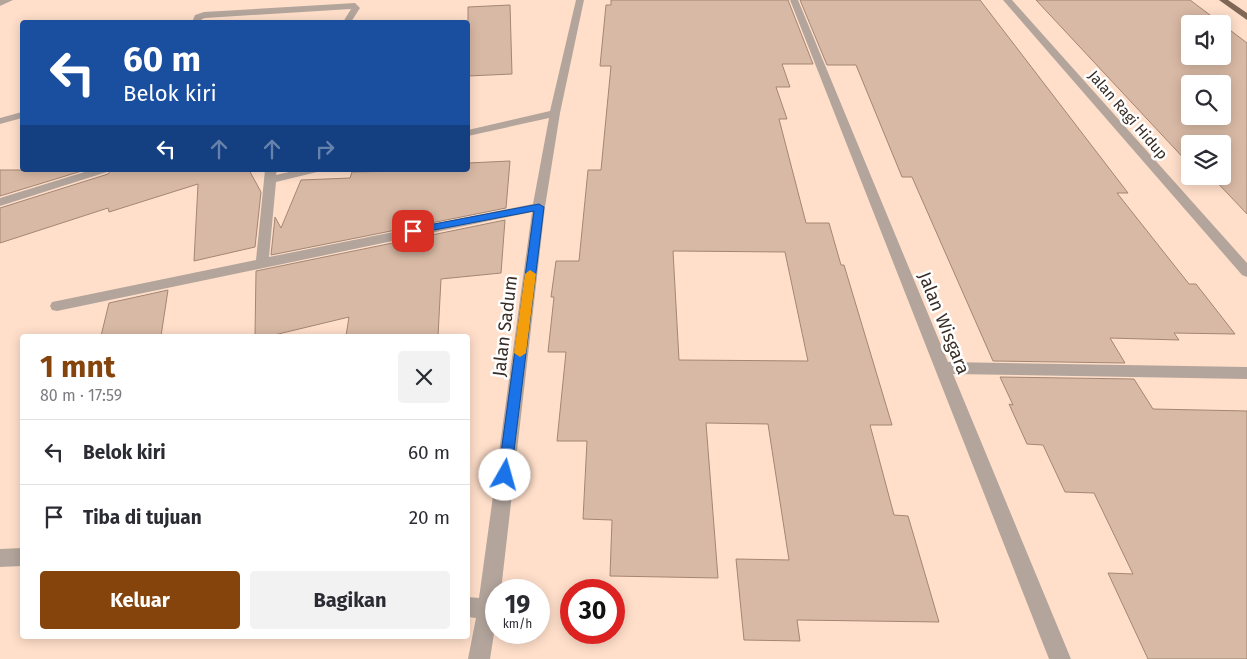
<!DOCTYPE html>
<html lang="id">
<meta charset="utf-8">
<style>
body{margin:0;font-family:"Fira Sans",sans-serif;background:#f2f2f3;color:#2b2b33;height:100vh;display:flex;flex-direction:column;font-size:19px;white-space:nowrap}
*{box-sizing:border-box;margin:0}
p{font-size:16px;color:#7c7c81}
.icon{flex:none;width:28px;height:28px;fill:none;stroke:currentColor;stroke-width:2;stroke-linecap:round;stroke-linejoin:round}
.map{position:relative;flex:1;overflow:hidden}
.side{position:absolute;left:20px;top:334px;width:450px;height:305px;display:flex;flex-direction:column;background:#fff;border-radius:5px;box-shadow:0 2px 12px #0003}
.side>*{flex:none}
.hud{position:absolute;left:20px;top:20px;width:450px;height:152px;border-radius:5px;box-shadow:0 2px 12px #0003;background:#1a4fa0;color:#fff;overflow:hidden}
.buttons{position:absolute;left:1181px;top:15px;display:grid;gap:10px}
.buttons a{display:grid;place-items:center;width:50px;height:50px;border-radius:5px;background:#fff;box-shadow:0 2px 12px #0003;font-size:25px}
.speed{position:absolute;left:485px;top:579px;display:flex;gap:10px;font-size:25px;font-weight:700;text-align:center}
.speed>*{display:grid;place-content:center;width:65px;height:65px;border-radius:50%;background:#fff;box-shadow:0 2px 12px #0003;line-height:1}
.speed small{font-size:12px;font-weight:400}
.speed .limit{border:8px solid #d22;background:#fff;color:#111}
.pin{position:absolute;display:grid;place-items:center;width:42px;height:42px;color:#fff;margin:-21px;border-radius:10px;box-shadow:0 2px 8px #0006}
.me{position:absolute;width:55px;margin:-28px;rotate:7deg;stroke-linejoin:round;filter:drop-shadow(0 0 4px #0008)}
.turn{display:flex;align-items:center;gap:18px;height:105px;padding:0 20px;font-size:22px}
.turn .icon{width:65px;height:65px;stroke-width:2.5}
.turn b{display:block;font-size:35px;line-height:42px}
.lanes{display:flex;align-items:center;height:48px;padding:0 20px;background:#0003;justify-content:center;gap:25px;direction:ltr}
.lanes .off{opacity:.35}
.round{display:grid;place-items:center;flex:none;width:52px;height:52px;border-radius:5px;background:#f2f2f3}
.head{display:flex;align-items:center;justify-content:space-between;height:85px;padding:0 20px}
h1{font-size:30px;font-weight:700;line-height:38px;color:#84440b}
.primary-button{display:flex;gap:10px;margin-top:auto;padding:10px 20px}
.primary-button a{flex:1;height:58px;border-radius:5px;background:#84440b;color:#fff;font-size:20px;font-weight:700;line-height:58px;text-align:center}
.primary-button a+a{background:#f2f2f3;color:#2b2b33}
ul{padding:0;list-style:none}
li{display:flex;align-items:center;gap:15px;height:65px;padding:0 20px;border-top:1px solid #e1e1e2}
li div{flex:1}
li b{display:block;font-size:19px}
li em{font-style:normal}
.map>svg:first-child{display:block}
</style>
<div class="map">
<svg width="1247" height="659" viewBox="0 0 1247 659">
<rect width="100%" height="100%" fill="#ffdfca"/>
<!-- building -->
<g fill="#d8b9a5" stroke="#a38673" fill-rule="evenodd">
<path d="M611 0H788L813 64H782L790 87H776L787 119H779L806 223H829L841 265H844L892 425H870L894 515 908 516 939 622 797 620 800 641 744 640 736 559 789 560 768 424 706 423 718 578 610 576 612 520 583 519 587 441H557L566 352H548L554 297H551L556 261H579L588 170H601L611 66H600L606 5H611ZM673 251 785 252 808 361 679 360Z"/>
<path d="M800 0H980L1128 193H1117L1189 284H1196L1235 334 1174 333 1179 340 1110 338 1125 363 993 361 912 177H902L856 65H827Z"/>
<path d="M1036 0H1190L1222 24H1190V56H1222V24L1247 43V214L1211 176H1222V144H1190V165ZM1190 84H1222V116H1190Z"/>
<path d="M510 5 512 74 468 76V7Z"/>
<path d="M510 161 506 208 271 255 275 217 281 228 301 180 350 178 352 172 468 170V163Z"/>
<path d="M0 170H85L0 196Z"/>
<path d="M111 170H249L261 192 255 247 194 261 198 184 109 212 108 208 0 243V208L108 174Z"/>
<path d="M505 220 501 273 441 279 438 336H346L349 317 270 336H255L256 271Z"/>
<path d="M168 290 161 336H101L109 303Z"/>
<path d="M1000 377 1134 379 1153 409 1247 411V659H1148L1108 573 1133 574 1094 493 1065 492 1043 445 1027 444 1009 404 1013 405Z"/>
</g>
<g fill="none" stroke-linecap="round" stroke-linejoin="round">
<!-- minor -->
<g fill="#b3a59c" fill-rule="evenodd">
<path d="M0 0H13L0 6Z"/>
<path d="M576 0H584L560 113 545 207 501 590H496V621L490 659H468L476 618 468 617V597L479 598 532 212 57 311 52 310 50 306 52 302 57 301 256 260 265 170H277L276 175 298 170H319L317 172 276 182 269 257 533 204 549 118 468 136V130L550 111Z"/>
<path d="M790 0H798L948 362 1247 367V379L953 374 1071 659H1049Z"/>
<path d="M1003 0H1012L1247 263V277L1242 275Z"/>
<path d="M355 3 360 8 351 22H343L351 9 205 18 202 19 200 22H192L195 15 204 12Z"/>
<path d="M22 112V118L0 124V118Z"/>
<path d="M91 170H109L107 172 0 206V198Z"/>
<path d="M22 548V566L0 567V549Z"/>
</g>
<!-- trunk -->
<path fill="#7f6655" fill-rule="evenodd" d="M1219 0H1228L1247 13V20Z"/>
</g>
<!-- route -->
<path fill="#1a73e8" stroke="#114b97" d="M539 204 544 207 511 475 509 479 505 481 500 479 498 475 534 211 413 234 408 231 413 228Z"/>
<!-- slow -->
<path fill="#f59e0b" d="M530 270 536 274 526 353 520 357 514 353 525 274Z"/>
<g text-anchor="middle" stroke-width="5" stroke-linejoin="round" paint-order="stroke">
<!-- far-street labels -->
<g font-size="15" fill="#382c24" stroke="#fff">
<text transform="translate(1128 115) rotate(49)" y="5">Jalan Ragi Hidup</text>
</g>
<!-- street labels -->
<g font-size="18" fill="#382c24" stroke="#fff">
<text transform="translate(944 323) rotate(68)" y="6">Jalan Wisgara</text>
<text transform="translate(505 326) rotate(-83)" y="6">Jalan Sadum</text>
</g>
</g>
</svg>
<div class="buttons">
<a><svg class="icon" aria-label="sound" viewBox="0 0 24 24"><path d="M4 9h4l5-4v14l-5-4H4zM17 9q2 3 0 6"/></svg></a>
<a><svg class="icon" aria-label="search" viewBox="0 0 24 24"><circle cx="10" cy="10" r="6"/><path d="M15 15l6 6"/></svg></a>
<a><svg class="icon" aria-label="layers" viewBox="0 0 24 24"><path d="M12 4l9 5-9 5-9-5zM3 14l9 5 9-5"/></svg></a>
</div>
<div class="speed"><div>19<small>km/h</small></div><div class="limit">30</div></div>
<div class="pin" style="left:413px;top:231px;background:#d93025"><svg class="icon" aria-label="arrive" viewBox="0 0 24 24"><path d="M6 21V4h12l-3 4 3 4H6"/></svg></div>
<svg class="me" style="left:505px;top:475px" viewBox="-20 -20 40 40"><circle r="19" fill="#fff"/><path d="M0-13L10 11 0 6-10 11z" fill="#1a73e8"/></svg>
<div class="hud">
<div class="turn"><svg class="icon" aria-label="left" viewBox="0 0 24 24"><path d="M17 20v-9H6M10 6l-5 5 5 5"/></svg><div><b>60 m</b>Belok kiri</div></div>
<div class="lanes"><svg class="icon" aria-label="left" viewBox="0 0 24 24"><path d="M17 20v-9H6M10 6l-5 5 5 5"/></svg><svg class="icon off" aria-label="ahead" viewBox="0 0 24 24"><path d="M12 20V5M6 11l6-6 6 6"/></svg><svg class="icon off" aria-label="ahead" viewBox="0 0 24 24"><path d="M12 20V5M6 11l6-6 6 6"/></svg><svg class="icon off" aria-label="right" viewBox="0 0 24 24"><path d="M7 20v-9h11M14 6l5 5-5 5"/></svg></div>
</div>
<section class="side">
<div class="head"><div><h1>1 mnt</h1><p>80 m · 17:59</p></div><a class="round"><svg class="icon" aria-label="close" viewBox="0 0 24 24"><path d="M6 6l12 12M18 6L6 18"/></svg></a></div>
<ul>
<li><svg class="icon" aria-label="left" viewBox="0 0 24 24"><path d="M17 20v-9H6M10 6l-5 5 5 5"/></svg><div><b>Belok kiri</b></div><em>60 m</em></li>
<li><svg class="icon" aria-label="arrive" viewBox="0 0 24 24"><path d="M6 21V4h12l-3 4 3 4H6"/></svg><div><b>Tiba di tujuan</b></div><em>20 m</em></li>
</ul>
<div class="primary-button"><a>Keluar</a><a>Bagikan</a></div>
</section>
</div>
